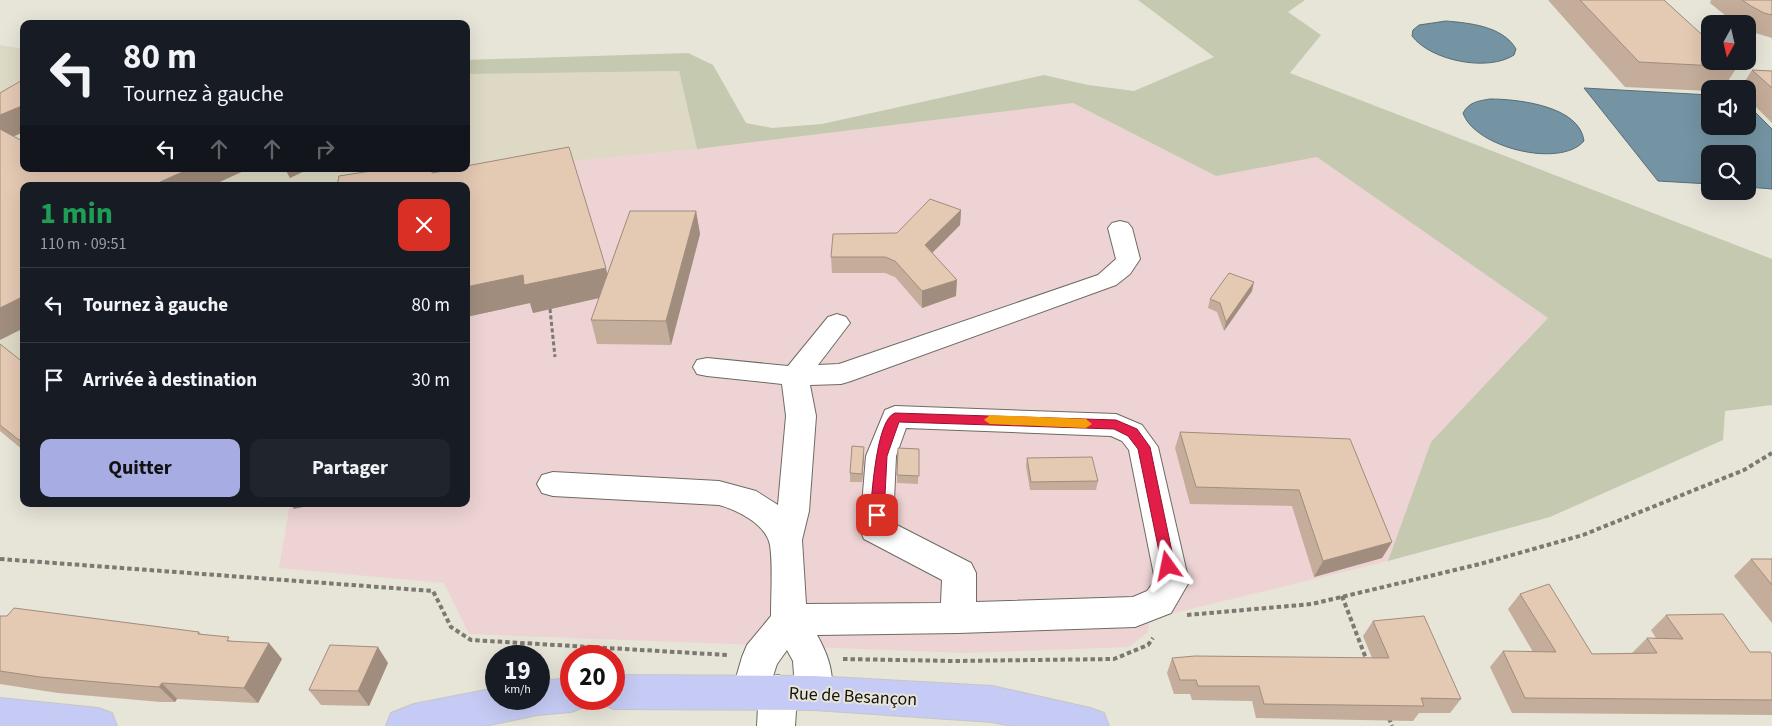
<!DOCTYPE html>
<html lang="fr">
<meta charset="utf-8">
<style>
body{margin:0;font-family:"Source Sans 3",sans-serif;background:#20242c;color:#f1f3f6;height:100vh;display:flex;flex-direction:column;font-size:19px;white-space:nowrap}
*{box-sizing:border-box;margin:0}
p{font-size:16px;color:#9ea1a6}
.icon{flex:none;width:28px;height:28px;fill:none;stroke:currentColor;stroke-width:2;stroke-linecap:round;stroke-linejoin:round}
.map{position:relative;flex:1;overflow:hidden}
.sheet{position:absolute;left:20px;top:182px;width:450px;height:325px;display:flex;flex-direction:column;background:#171b24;border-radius:10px;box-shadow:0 5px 20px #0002}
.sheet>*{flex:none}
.banner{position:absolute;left:20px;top:20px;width:450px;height:152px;border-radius:10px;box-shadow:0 5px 20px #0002;background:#171b24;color:#f1f3f6;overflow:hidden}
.needle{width:32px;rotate:188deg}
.fabs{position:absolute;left:1701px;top:15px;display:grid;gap:10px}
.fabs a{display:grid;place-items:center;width:55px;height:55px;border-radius:10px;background:#171b24;box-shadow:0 5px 20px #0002;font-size:25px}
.speed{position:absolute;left:485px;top:645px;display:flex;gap:10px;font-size:25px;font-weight:700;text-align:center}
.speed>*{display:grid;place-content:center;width:65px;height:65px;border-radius:50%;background:#171b24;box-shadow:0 5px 20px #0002;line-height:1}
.speed small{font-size:12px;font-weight:400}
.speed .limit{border:8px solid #d22;background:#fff;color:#111}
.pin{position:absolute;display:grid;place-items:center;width:42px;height:42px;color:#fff;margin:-21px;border-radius:10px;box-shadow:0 2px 8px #0006}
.me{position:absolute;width:55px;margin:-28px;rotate:348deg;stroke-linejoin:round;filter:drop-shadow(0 0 4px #0008)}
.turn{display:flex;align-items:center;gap:18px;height:105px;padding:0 20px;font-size:22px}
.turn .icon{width:65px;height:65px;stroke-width:2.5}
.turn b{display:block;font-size:35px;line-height:42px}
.lanes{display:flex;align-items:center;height:48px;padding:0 20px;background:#0003;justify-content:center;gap:25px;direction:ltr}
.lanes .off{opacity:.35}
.round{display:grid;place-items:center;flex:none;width:52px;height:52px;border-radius:10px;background:#20242c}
.summary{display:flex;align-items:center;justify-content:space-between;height:85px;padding:0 20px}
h1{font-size:30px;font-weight:700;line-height:38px;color:#1e9e55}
.action{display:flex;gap:10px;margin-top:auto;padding:10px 20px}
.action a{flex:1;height:58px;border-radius:10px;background:#a7ace3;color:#111;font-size:20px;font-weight:700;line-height:58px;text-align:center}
.action a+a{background:#20242c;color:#f1f3f6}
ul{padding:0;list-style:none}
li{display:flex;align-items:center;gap:15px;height:75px;padding:0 20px;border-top:1px solid #363941}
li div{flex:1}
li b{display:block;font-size:19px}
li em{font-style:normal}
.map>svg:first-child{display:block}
</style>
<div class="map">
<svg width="1772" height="726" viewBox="0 0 1772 726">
<rect width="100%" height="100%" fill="#e7e4d8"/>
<!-- commercial -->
<path fill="#eed3d4" d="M1073 103 1216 176 1316 156 1548 318 1431 442 1388 561 1149 619 1148 632 1129 647 965 653 469 634 444 583 279 568 290 504H466V186L360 182 697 149Z"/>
<!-- built -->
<path fill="#ddd9c5" d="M0 45 24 49V169H466V74L679 71 697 149 360 182 359 186H24V394L0 406Z"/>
<!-- green -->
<path fill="#c4c9af" d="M1138 0H1305L1288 12 1321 35 1290 73 1772 259V405L1725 411 1723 440 1550 517 1388 561 1431 442 1548 318 1317 157 1216 176 1073 103 697 149 679 71 466 74V60L688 53 713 65 746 123 772 128 822 124 1044 75 1088 85 1134 91 1214 57Z"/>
<!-- water -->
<g fill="#7494a3" stroke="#576d76">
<path d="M1446 21C1469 23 1503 26 1516 49L1514 55C1488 72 1431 61 1412 36L1413 30 1419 25Z"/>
<path d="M1584 88 1710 95V126H1748V105L1772 129V189L1748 187V154H1710V184L1658 181Z"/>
<path d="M1490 99C1518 99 1580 106 1584 141 1560 169 1474 147 1463 113 1469 102 1478 101 1490 99Z"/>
</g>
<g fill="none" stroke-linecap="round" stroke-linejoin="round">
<defs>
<path id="minor" d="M1120 221 1128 223 1132 228 1140 259 1130 274 1116 285 851 381 841 384 810 385 816 416 809 511 802 540 806 604 941 603 942 580 864 539 860 530 866 456 885 410 895 406 1116 414 1142 425 1158 447 1189 582 1171 613 1135 627 958 633 817 635C829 656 838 682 827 705L814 710 801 705 797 696 795 726H757L758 707 751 709 738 704 732 692 742 657 747 645 771 616C771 595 773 564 770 545 766 524 737 510 719 505L553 496 542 493 537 484 542 475 553 472 719 481 756 491 778 505 786 416 782 384 707 376 697 374 693 367 697 360 707 358 788 366 828 317 837 314 846 317 850 323 818 365 839 364 1098 275 1116 259 1108 228 1112 223ZM906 428 1111 436 1122 441 1129 450 1155 580 1147 591 1133 597 976 602V573L971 563 893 523 896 456ZM787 650 793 661 795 688 791 680 778 675 773 676 777 664Z"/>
<g id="major">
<path d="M614 675 814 676 992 686 1090 708 1104 713 1109 726H1011L992 722 814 710 614 709 601 704 598 699H614Z"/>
<path d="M571 678V699H588L584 707 571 712 537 715 485 726H386L391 713 414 704 496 688V699H539V681Z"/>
<path d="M0 698 98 708 112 713 117 726H0Z"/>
</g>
</defs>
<!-- minor casing -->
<use href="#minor" stroke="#6e6b61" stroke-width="2"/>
<!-- major casing -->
<use href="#major" stroke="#c6c6c5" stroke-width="2"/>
<!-- path-far1 -->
<path stroke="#7b7971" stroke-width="3" stroke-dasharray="4 2.5" stroke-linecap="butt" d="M550 309 555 357"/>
<!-- path -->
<g stroke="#7b7971" stroke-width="4" stroke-dasharray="4.5 3" stroke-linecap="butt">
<path d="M0 559 433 591 451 627 471 640 727 655"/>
<path d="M1342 596 1367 661"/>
<path d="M1187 615 1312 604 1480 564 1583 535 1744 470 1772 453"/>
<path d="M843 659 954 661 1114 659 1148 645 1153 638"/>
<path d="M1389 718 1392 726"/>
</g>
<!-- minor -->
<use href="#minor" fill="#fff" fill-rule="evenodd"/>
<!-- major -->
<use href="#major" fill="#c5cbf4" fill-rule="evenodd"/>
</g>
<!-- wall -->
<g fill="#c4ad9a">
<path d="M1548 0H1664L1737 67 1723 89H1710V91L1625 87Z"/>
<path d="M1711 0H1772V38L1752 32 1748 30V24H1736L1710 3Z"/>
<path d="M1752 70 1772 71V123L1748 99V89H1740Z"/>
<path d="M569 147 607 274 630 211H696L700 234 671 345 597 344 591 320 599 298 533 313 530 303 466 317V186H337L339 176 384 169H434L436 172 454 169H466V166Z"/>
<path d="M961 210 960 225 932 253 956 296 922 308 895 277 885 273H832L831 257Z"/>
<path d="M1252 291 1224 331 1217 312 1208 308 1210 299Z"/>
<path d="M0 344 24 363V451L0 431Z"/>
<path d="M1180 432 1350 439 1392 542 1382 558 1314 577 1292 506 1190 504 1175 448Z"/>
<path d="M898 448 919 449 918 484 897 483Z"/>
<path d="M864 456 862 482H850V473Z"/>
<path d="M1027 458 1098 481 1096 490H1030L1026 466Z"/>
<path d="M1751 559H1772V623L1734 576Z"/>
<path d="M1520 594 1592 654 1632 653 1647 638H1656L1651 630 1666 615 1750 652 1772 655V715L1512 713 1490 667 1503 651 1533 652 1508 609Z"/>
<path d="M0 616 199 632 201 634 233 641 282 659 258 703 177 699 175 702H161L58 693 0 684Z"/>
<path d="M1373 621 1461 699 1450 713H1419L1413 721 1256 718 1252 701 1192 700 1190 694H1174L1167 673 1172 658H1372L1363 636Z"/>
<path d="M388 663 369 706 321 705 309 690Z"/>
</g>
<!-- shaded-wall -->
<g fill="#a08d7d">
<path d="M24 105V132L0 142V115Z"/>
<path d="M189 169H248L211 186H163L160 182Z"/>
<path d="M285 169H309L290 178Z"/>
<path d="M961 210 960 225 924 261 925 245Z"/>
<path d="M696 211 700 234 671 345 666 321Z"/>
<path d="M606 268 612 295 533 313 530 303 466 317V287L523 275Z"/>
<path d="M957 280 956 296 922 308V291Z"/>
<path d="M1254 282 1252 291 1224 331 1226 322Z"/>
<path d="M24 296V328L0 340V308Z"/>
<path d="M24 437V446L19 440Z"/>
<path d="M864 447V456L862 482V474Z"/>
<path d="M290 504H317L294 509Z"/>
<path d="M1392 542 1382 558 1314 577 1323 561Z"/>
<path d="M269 643 282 659 258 703 244 688Z"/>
<path d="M378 647 388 663 369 706 358 691Z"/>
<path d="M162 683 177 699 175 702 159 687Z"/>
</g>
<!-- building -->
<g fill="#e4c9b3" stroke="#a08d7d">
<path d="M1580 0H1664L1710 42V61H1731L1737 67 1639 62Z"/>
<path d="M1742 0H1772V15L1764 13 1751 6Z"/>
<path d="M1752 70 1772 71V88Z"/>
<path d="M24 79V105L0 115V93Z"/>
<path d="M0 129 24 142V169H189L160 182 168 186H24V296L0 308Z"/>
<path d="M569 147 606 268 524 285 523 275 466 287V186H337L339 176 384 169H432V173L454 169H466V166Z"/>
<path d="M930 199 961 210 925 245 957 280 922 291 895 261 885 257H831L833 234 897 233Z"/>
<path d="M630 211H696L666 321 591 320Z"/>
<path d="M1229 273 1254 282 1226 322 1220 303 1210 299Z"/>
<path d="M0 344 24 363V437L19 440 0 425Z"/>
<path d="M1180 432 1350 439 1392 542 1323 561 1299 490 1196 487Z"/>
<path d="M852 446 864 447 862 474 850 473Z"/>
<path d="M898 448 919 449V476L897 475Z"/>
<path d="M1092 457 1098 481 1031 482 1027 458Z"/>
<path d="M1751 559H1772V585Z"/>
<path d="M1549 584 1592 654 1657 653 1647 638 1683 639 1666 615 1723 614 1750 652H1770L1772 655V700L1525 698 1503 651 1556 652 1520 594Z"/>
<path d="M14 608 199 632 198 634 229 637 227 641 269 643 244 688 162 683 159 687 145 686 40 677 0 671V616H7Z"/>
<path d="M1424 616 1461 699 1421 698 1424 706 1264 704 1259 686H1198L1196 680H1180L1172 658 1195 656 1389 658 1373 621Z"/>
<path d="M330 645 378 647 358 691 309 690Z"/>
</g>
<!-- route -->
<path fill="#e11d48" stroke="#92132f" d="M895 413 1116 420 1137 429 1150 447 1175 566 1173 570 1168 572 1164 570 1162 566 1138 449 1128 436 1114 429 899 422 887 456 884 515 882 518 877 520 872 518 870 515C872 496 876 419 895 413Z"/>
<!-- slow -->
<path fill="#f59e0b" d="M990 415 1086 419 1092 424 1086 428 990 424 984 420Z"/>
<g text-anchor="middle" stroke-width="4" stroke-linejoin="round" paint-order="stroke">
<!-- near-street labels -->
<g font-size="18" fill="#13120e" stroke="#e7e4d8">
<text transform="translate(853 696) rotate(3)" y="6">Rue de Besançon</text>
</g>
</g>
</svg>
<div class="fabs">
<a><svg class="needle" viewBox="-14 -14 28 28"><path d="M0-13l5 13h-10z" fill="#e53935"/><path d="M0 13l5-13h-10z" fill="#9ea1a6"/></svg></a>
<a><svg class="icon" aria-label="sound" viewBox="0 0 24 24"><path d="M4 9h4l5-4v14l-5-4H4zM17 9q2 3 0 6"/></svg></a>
<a><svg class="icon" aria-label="search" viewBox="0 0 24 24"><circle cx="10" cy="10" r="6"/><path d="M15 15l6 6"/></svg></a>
</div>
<div class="speed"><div>19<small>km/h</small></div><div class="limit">20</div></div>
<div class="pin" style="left:877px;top:515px;background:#d93025"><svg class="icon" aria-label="arrive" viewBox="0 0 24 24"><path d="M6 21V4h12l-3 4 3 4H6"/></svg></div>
<svg class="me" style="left:1168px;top:566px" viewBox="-20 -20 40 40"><path d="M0-17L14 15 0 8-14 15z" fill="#e11d48" stroke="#fff" stroke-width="4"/></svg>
<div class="banner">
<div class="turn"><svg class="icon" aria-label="left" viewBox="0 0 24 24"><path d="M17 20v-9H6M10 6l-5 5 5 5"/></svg><div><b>80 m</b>Tournez à gauche</div></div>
<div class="lanes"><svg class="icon" aria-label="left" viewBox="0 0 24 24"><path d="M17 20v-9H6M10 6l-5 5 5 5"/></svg><svg class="icon off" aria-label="ahead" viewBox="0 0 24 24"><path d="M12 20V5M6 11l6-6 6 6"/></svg><svg class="icon off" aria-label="ahead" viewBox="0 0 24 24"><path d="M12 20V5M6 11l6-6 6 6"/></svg><svg class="icon off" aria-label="right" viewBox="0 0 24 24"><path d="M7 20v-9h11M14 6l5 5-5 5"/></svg></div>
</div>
<section class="sheet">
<div class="summary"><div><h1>1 min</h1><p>110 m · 09:51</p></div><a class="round" style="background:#d93025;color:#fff"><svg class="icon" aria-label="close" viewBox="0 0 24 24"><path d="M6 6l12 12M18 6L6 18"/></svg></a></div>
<ul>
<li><svg class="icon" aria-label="left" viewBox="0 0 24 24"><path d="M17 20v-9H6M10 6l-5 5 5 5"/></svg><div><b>Tournez à gauche</b></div><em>80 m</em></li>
<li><svg class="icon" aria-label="arrive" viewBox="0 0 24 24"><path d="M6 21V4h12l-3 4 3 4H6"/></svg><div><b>Arrivée à destination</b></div><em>30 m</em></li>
</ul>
<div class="action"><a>Quitter</a><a>Partager</a></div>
</section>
</div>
